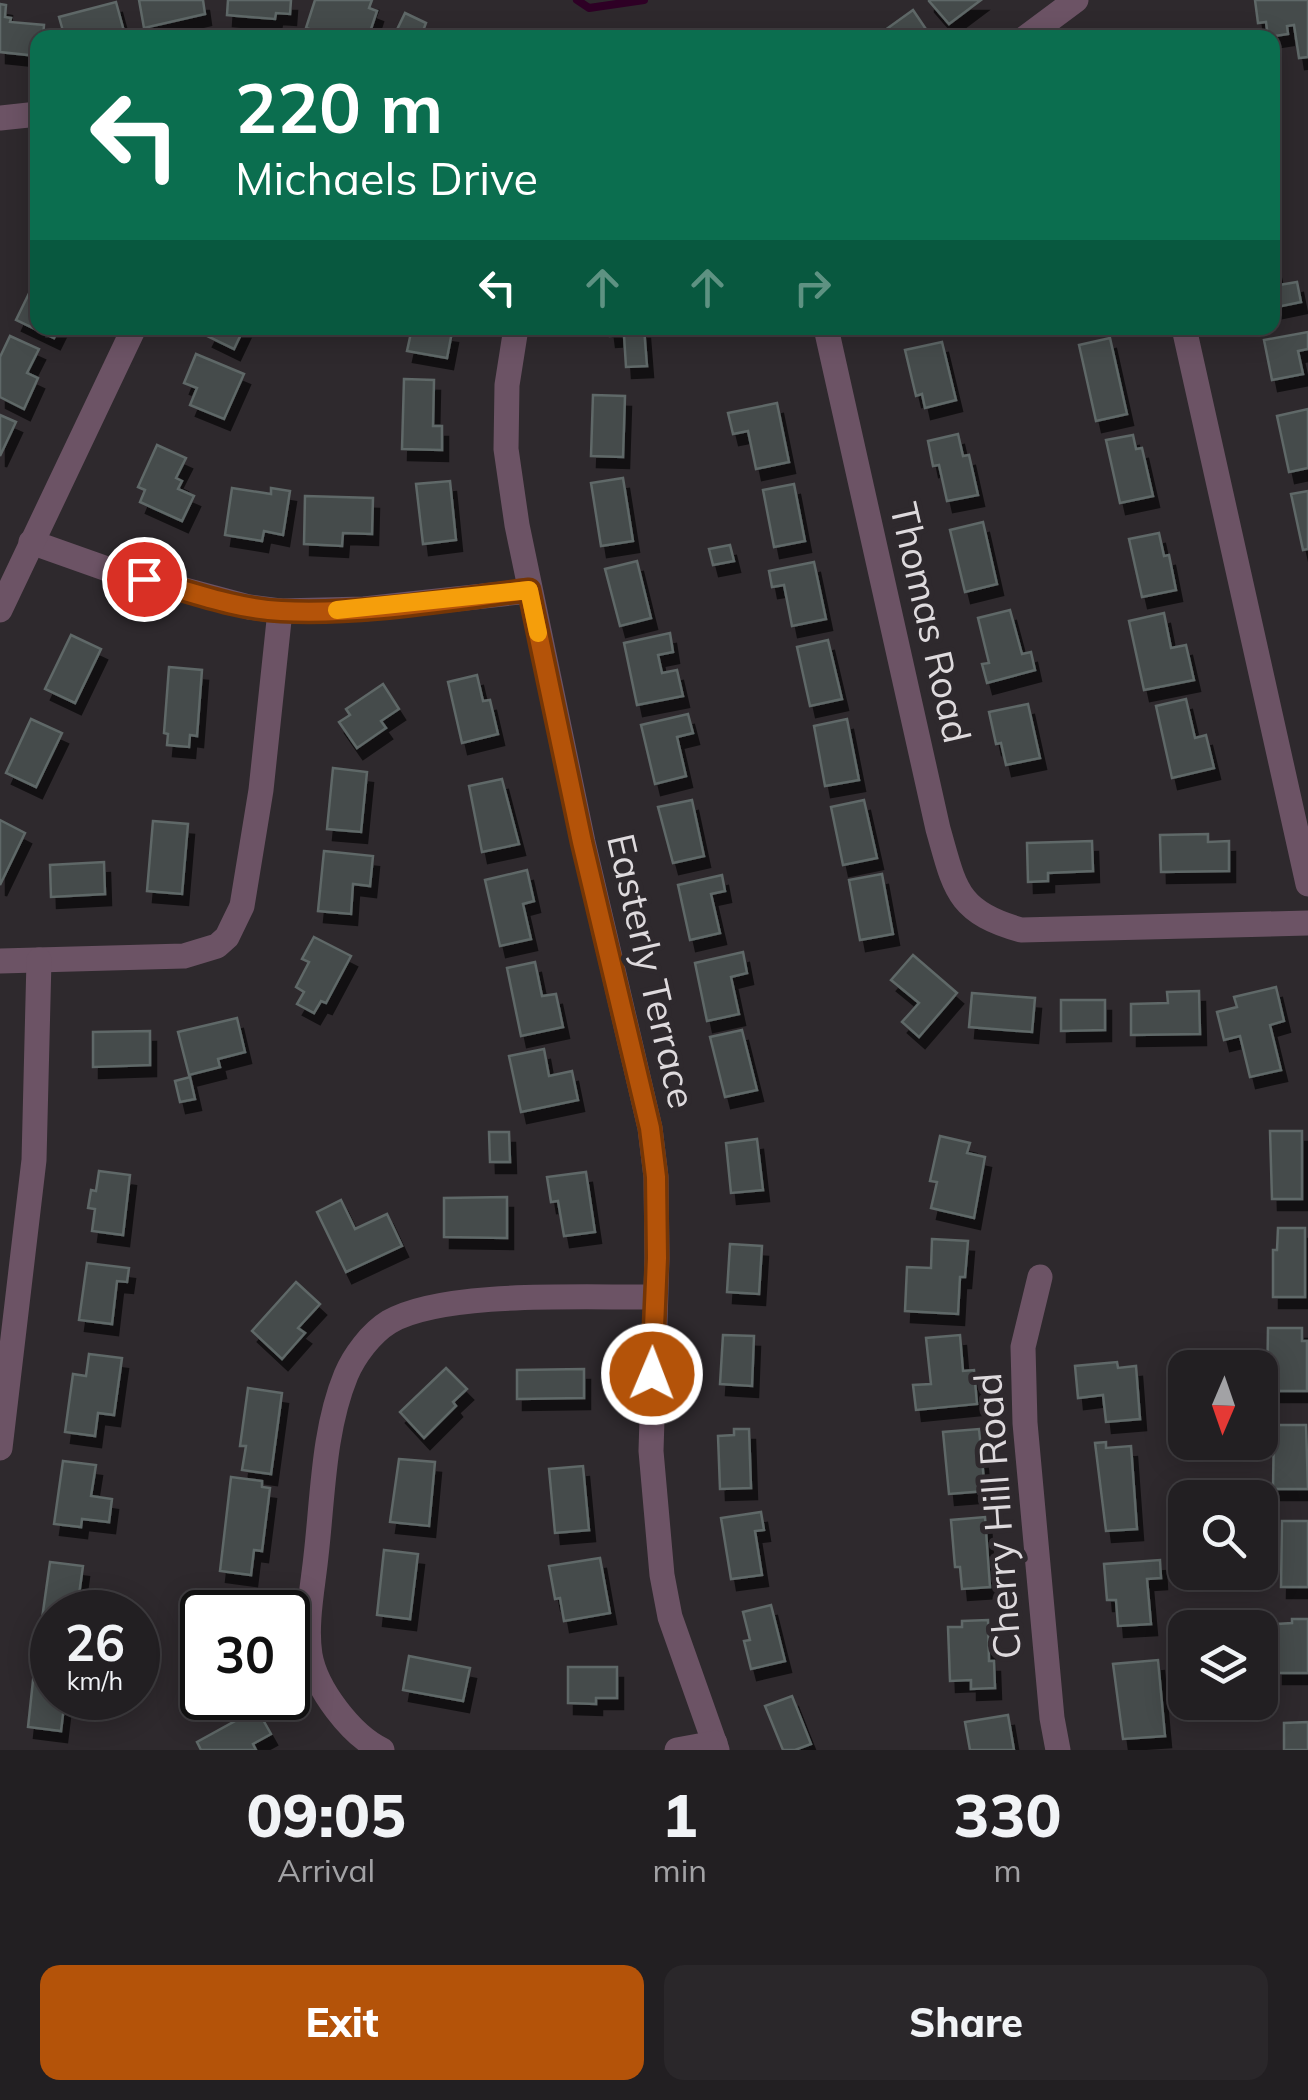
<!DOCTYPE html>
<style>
body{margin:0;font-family:Mulish,sans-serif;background:#2a272a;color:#f1f3f6;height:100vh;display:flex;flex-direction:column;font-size:38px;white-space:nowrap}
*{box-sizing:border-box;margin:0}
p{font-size:32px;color:#a2a2a5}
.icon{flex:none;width:55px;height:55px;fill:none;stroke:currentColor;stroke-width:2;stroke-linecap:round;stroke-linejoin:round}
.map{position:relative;height:1750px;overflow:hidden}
.panel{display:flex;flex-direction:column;background:#221f22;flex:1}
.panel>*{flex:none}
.banner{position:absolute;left:30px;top:30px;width:1250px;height:305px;border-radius:20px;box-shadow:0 5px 25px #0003,0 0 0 2px #3f3d40;background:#0b6e4f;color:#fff;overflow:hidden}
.needle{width:65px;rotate:182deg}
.tools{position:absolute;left:1168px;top:1350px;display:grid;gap:20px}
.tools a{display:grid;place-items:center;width:110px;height:110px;border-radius:20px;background:#221f22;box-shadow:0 5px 25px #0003,0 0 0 2px #3f3d40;font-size:50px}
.speed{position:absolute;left:30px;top:1590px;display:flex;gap:20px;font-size:50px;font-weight:700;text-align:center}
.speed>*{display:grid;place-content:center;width:130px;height:130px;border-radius:50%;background:#221f22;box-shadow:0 5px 25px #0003,0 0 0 2px #3f3d40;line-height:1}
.speed small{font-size:25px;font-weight:400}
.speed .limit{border:5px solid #111;border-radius:15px;background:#fff;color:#111}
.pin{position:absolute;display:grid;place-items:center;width:85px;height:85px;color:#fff;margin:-42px;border:5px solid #fff;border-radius:50%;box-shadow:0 2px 10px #0007}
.me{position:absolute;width:110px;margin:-55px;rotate:1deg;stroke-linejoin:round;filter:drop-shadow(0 0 8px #0008)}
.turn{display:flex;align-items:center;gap:35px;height:210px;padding:0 40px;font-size:45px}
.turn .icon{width:130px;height:130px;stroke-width:2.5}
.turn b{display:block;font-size:70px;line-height:85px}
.lanes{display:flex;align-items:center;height:95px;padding:0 40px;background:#0003;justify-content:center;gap:50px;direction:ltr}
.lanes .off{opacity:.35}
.eta{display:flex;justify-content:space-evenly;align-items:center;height:170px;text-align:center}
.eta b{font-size:60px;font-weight:800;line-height:70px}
.cta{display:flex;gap:20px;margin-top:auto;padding:20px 40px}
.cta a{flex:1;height:115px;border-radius:20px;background:#b45309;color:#fff;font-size:40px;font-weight:800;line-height:115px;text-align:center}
.cta a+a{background:#2a272a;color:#f1f3f6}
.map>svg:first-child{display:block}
</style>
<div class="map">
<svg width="1308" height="1750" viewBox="0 0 1308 1750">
<defs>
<filter id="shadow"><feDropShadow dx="6" dy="11" stdDeviation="0" flood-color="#0009"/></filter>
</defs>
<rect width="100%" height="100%" fill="#2e292d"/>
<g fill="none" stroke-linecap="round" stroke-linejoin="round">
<!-- stream -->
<path stroke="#2e0025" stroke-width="8" d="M577 0 589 8 644 0"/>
</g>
<!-- building -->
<g fill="#444c4b" stroke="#5f6867" stroke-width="2.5" filter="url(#shadow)">
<path d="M139 0H203L205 14 144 28Z"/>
<path d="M228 0H291L290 14 276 13 275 19 227 15Z"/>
<path d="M315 0H372L369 8 377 11 368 38H337L306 28Z"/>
<path d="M981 0 949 24 929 1V0Z"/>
<path d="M1255 0H1308V57L1299 58 1294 25 1287 26 1288 34 1268 37 1266 22 1258 23Z"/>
<path d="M116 2 125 35 65 38 59 17Z"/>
<path d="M0 4 6 5 5 17 11 18 10 22 44 25 43 38H38V56L0 52Z"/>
<path d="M913 10 932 38H874Z"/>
<path d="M405 13 426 23 423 31 437 38H393Z"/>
<path d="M1272 254 1279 285 1297 282 1301 302 1272 308Z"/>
<path d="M38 275V328H59L54 338 16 320Z"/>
<path d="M211 328H244L234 349 207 336Z"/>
<path d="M412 328H445L444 331 452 332 447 358 407 351Z"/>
<path d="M609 328H644L647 366 626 367 624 335 610 336Z"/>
<path d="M1308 332V349L1298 351 1303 374 1272 380 1264 340Z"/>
<path d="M10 336 39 349 27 373 38 378 24 409 0 397V357Z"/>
<path d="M1110 338 1127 414 1096 421 1079 345Z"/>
<path d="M942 342 956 400 925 408 922 394 916 396 905 350Z"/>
<path d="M196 354 244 374 224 419 190 405 197 388 184 383Z"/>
<path d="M404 379 434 380 433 426H442V450L402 449Z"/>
<path d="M593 395 625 396 623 457 591 456Z"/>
<path d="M777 403 789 462 756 469 748 431 733 434 728 413Z"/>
<path d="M1308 409V468L1289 472 1277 416Z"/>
<path d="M0 415 16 422 0 456Z"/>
<path d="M958 434 963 456 969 455 978 495 947 501 939 465 933 466 928 441Z"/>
<path d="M1133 435 1136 449 1142 448 1153 496 1120 503 1106 440Z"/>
<path d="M157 445 186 458 176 478 182 481 178 489 194 496 182 521 140 502 145 490 138 487Z"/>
<path d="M623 478 633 541 601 546 591 483Z"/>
<path d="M450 481 456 540 423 544 416 484Z"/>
<path d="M794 484 805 541 774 547 763 490Z"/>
<path d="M232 488 271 494V488L290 491 283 535 264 531 262 541 225 535Z"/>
<path d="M1308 491V549L1303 550 1291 494Z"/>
<path d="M305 496 373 498 372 534 343 533 342 546 304 544Z"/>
<path d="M983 522 997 584 965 592 950 530Z"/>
<path d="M1159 533 1164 556 1169 555 1176 590 1142 597 1129 539Z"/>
<path d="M730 545 734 561 713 565 709 549Z"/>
<path d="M637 561 651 618 620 626 605 569Z"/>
<path d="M814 562 826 619 792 626 784 585 772 587 769 571Z"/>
<path d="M1010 610 1022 654 1031 652 1035 670 987 683 982 664 989 663 978 618Z"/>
<path d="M1164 613 1171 648 1186 645 1194 680 1144 690 1129 621Z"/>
<path d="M670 633 673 652 658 655 662 673 677 670 683 696 637 705 624 643Z"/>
<path d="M71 635 101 649 75 703 45 689Z"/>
<path d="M828 640 842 699 810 706 797 647Z"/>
<path d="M169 667 202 670 197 736 190 735 189 747 167 745 168 734 164 733Z"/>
<path d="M477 675 483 701 490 700 498 734 462 743 448 682Z"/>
<path d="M383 684 399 709 381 721 386 728 357 748 339 722 350 715 346 709Z"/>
<path d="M1186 699 1195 738 1206 735 1214 768 1172 778 1156 706Z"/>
<path d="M1028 704 1040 758 1006 765 1001 743 996 744 989 712Z"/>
<path d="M688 714 693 733 677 737 686 776 655 784 641 725Z"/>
<path d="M31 719 62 733 36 787 6 773Z"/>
<path d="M847 719 859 780 825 786 814 726Z"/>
<path d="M333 768 367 772 361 832 327 829Z"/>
<path d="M502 779 519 844 482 852 469 786Z"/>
<path d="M692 800 704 856 673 863 658 807Z"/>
<path d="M864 800 877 858 843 865 831 807Z"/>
<path d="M0 820 25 833 0 885Z"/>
<path d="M153 821 188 824 182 894 147 891Z"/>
<path d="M1208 834V842L1229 841V871L1161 872 1160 835Z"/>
<path d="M1092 841 1093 871 1048 873V881L1028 882 1027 843Z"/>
<path d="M324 851 373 856 370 886 353 884 351 914 318 911Z"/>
<path d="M104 862 105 894 51 897 50 865Z"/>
<path d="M527 870 534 901 523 904 531 939 500 946 485 880Z"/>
<path d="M882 874 893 934 860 940 849 880Z"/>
<path d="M722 875 725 891 711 894 720 933 690 940 678 885Z"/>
<path d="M314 937 351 956 326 1003 321 1001 314 1013 297 1004 304 992 296 987 309 962 302 959Z"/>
<path d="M743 952 747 973 731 977 739 1014 707 1021 695 963Z"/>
<path d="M913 955 957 993 919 1037 902 1022 919 1003 891 980Z"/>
<path d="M535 962 542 996 556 994 563 1027 521 1036 507 968Z"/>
<path d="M1276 987 1284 1021 1270 1025 1281 1070 1250 1077 1240 1036 1224 1040 1217 1012 1237 1007 1234 997Z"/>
<path d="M1199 991 1200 1034 1131 1035V1004L1168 1003 1167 992Z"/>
<path d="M972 993 1035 998 1032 1032 969 1027Z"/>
<path d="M1061 1000H1105V1030L1061 1031Z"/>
<path d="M237 1018 245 1052 218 1059 220 1067 189 1075 178 1032Z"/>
<path d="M742 1030 757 1090 725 1097 710 1037Z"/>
<path d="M150 1031V1065L93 1067V1032Z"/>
<path d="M544 1049 549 1076 572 1071 578 1100 521 1112 509 1056Z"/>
<path d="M190 1077 195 1099 180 1102 175 1081Z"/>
<path d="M1270 1131H1302V1199H1272Z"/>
<path d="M489 1132H509L510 1162H490Z"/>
<path d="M940 1136 970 1143 967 1153 985 1157 974 1218 931 1208 937 1182 930 1181Z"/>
<path d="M757 1139 763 1190 731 1193 726 1143Z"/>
<path d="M99 1171 130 1175 123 1235 92 1231 95 1209 88 1208 91 1190 96 1191Z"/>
<path d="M586 1172 595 1232 564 1236 558 1201 551 1202 547 1177Z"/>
<path d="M507 1197V1238L444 1237V1198Z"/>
<path d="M341 1200 355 1229 387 1214 402 1246 346 1272 317 1212Z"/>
<path d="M1278 1228H1305V1297H1273V1250H1277Z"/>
<path d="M932 1239 968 1241 965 1277H960L958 1314 905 1311 907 1267 931 1268Z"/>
<path d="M730 1244 762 1246 759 1294 727 1292Z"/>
<path d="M87 1263 129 1268 127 1282 117 1281 112 1324 79 1320Z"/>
<path d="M296 1282 320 1304 298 1328 305 1333 282 1359 252 1331Z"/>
<path d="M1268 1328H1302V1341H1307V1391H1267Z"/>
<path d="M723 1335 754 1336 752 1386 720 1384Z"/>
<path d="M960 1335 963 1371 974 1370 977 1404 916 1410 913 1385 931 1384 926 1338Z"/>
<path d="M89 1354 122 1358 114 1415 98 1413 95 1436 65 1432 73 1374 86 1376Z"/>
<path d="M1117 1362 1118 1368 1136 1366 1140 1419 1106 1422 1103 1395 1078 1398 1075 1366Z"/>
<path d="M446 1368 467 1389 453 1402 456 1406 424 1438 400 1412Z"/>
<path d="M584 1369V1398L517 1399V1370Z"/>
<path d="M248 1388 282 1393 271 1474 242 1470 246 1446H240Z"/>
<path d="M1274 1425H1306L1308 1489H1273Z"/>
<path d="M734 1429H749L751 1488 720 1489 718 1436 734 1435Z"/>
<path d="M979 1429 985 1491 949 1494 943 1432Z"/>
<path d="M1106 1442V1448L1131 1446 1137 1529 1106 1531 1095 1443Z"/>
<path d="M399 1459 435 1462 429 1526 390 1522Z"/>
<path d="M63 1461 96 1465 91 1496 112 1499 109 1522 82 1519 81 1527 54 1524Z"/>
<path d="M583 1466 589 1530 555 1533 549 1469Z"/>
<path d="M231 1477 262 1481V1487L270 1488 262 1551 254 1550 251 1575 220 1571Z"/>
<path d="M761 1512 764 1530 755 1531 762 1575 731 1579 721 1518Z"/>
<path d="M985 1517 990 1587 962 1589 960 1567H955L951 1520Z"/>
<path d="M1282 1521H1308V1587H1281Z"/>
<path d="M384 1550 418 1554 410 1619 377 1615Z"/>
<path d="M600 1558 610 1613 564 1621 560 1598 555 1599 549 1566Z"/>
<path d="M1160 1560 1161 1578 1147 1579 1151 1624 1118 1626 1116 1600H1107L1104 1564Z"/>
<path d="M50 1562 83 1566 77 1609 94 1612H52V1628L41 1626Z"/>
<path d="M771 1605 785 1661 751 1669 744 1641 750 1640 743 1612Z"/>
<path d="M1292 1619H1308V1673H1277V1624L1292 1623Z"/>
<path d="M988 1620 989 1661H994L995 1688 971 1689V1680L950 1681 948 1627H962V1621Z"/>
<path d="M409 1656 470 1668 463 1701 403 1690Z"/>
<path d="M1158 1660 1165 1736 1123 1739 1113 1664Z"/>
<path d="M35 1662 52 1664V1698H65L61 1731 28 1727Z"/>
<path d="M568 1667H617V1698H596V1704L568 1703Z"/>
<path d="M792 1696 811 1744 795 1750H783L765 1706Z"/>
<path d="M257 1709 271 1734 253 1744 256 1750H201L197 1742Z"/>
<path d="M1008 1715 1014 1750H970L965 1722Z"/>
<path d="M1308 1722V1750H1284V1723Z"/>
</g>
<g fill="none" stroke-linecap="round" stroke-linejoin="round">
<!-- minor -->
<g stroke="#6c5365" stroke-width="25">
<path d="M1025 38 1076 0"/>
<path d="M0 118 38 114"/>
<path d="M516 328 507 385 506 449 517 525 583 842 650 1128 656 1177 657 1258 651 1451 662 1575 670 1617 717 1750"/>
<path d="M826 328 938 829C955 888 956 912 1021 930L1308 923"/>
<path d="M1184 328 1308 884"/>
<path d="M31 542 110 570 249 607 280 611 364 609 529 591"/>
<path d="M0 610 134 328"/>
<path d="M0 961 184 956 217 946 227 937 242 906 261 790 280 611"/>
<path d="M1040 1277 1023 1347 1025 1423 1052 1718 1058 1750"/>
<path d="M0 1448 34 1160 39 960"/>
<path d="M382 1750C351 1735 316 1689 310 1655 305 1624 313 1586 316 1556 323 1496 323 1431 346 1375 354 1356 371 1333 389 1322 444 1290 587 1298 654 1297"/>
<path d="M677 1750 715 1743"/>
</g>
</g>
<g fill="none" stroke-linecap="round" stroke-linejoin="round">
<defs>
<path id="route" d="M144 579C189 591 235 609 281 611 364 615 447 600 529 590L582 842 650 1128 656 1177 657 1258 652 1374"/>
</defs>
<!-- route casing -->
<use href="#route" stroke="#753606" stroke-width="25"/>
<!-- route -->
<use href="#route" stroke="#b45309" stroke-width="18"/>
<!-- slow -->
<path stroke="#f59e0b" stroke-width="18" d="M337 610 529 590 538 633"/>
</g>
<g text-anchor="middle" stroke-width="10" stroke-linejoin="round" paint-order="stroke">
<!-- street labels -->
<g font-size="38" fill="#dedadd" stroke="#2e292d">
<text transform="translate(930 623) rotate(77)" y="13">Thomas Road</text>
<text transform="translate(651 971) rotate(77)" y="13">Easterly Terrace</text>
<text transform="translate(998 1516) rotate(-94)" y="13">Cherry Hill Road</text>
</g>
</g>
</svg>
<div class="tools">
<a><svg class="needle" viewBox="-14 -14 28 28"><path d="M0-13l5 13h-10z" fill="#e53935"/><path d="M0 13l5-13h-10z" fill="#a2a2a5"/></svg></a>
<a><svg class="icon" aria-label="search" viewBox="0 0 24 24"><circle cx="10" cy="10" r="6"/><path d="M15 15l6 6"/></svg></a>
<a><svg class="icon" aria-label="layers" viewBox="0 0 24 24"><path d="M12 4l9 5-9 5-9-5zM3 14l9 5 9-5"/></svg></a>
</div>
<div class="speed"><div>26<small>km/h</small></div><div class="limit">30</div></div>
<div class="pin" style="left:144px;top:579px;background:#d93025"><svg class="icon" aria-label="arrive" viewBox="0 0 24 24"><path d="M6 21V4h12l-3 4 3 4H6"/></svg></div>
<svg class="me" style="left:652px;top:1374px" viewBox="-20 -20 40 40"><circle r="17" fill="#b45309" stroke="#fff" stroke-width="3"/><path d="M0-11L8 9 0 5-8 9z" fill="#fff"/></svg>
<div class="banner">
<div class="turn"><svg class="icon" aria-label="left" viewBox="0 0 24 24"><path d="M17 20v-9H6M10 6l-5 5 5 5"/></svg><div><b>220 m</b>Michaels Drive</div></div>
<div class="lanes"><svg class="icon" aria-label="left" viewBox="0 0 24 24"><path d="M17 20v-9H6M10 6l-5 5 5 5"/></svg><svg class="icon off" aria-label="ahead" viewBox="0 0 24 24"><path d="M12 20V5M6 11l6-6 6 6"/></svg><svg class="icon off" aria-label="ahead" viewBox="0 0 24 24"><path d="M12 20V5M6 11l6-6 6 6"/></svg><svg class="icon off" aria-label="right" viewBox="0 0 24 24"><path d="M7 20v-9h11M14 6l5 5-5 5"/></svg></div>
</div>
</div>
<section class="panel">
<div class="eta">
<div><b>09:05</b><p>Arrival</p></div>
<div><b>1</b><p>min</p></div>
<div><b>330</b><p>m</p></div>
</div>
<div class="cta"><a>Exit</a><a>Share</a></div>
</section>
